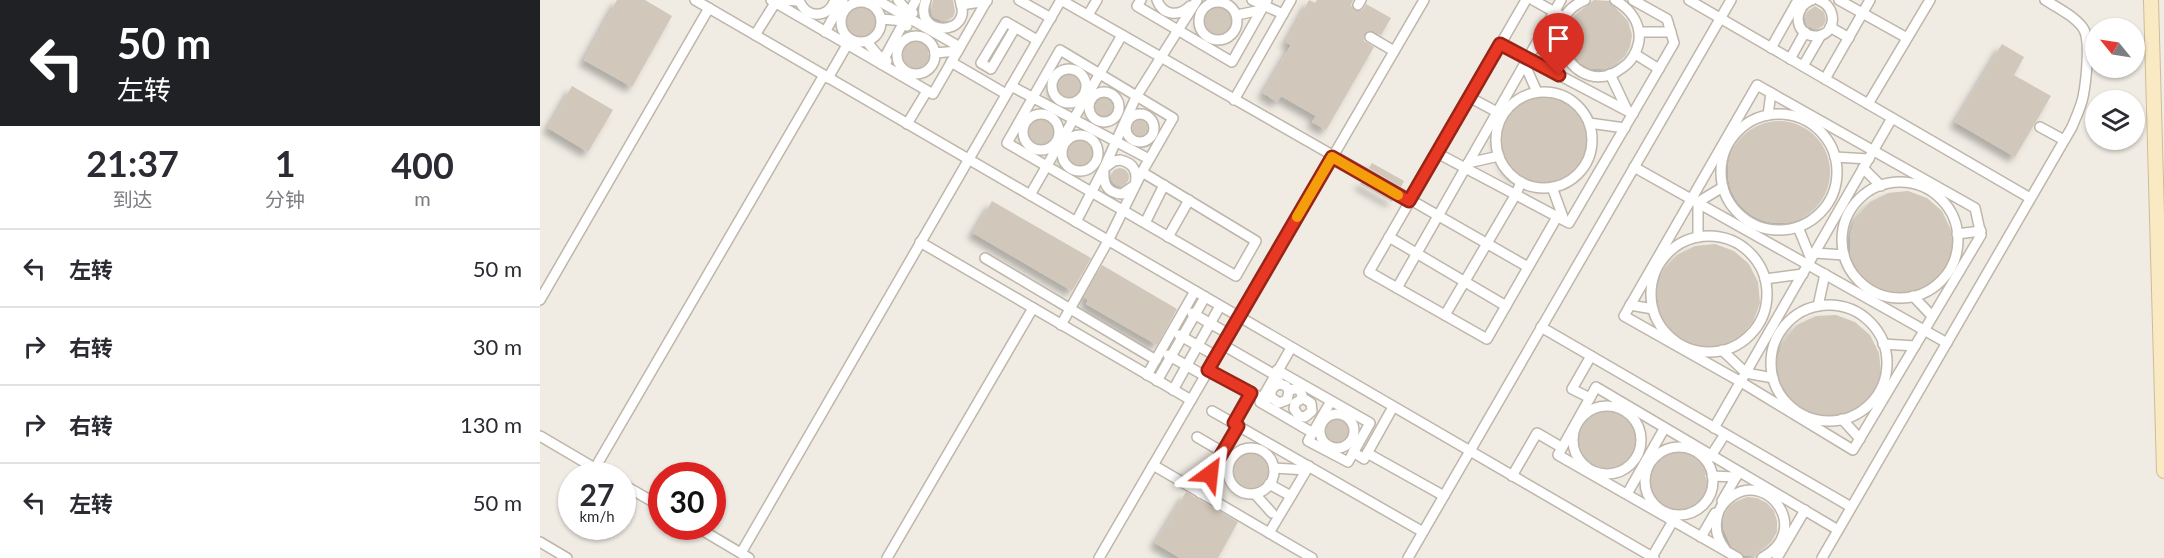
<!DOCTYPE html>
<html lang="zh">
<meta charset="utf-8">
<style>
body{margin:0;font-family:Lato,"Noto Sans SC",sans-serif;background:#f2f2f3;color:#2b2b33;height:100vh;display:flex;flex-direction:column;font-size:22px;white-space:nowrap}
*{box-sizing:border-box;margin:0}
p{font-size:20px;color:#7c7c81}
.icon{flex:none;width:33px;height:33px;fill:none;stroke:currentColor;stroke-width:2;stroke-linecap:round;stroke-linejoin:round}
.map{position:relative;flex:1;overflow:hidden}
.drawer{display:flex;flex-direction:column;background:#fff;width:540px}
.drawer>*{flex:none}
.banner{background:#202124;color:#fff;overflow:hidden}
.needle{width:39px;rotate:300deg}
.buttons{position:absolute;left:1545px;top:18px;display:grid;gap:12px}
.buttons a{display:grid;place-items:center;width:60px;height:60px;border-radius:50%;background:#fff;box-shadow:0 2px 4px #0004;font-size:30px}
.speed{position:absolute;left:18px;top:462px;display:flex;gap:12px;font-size:30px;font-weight:700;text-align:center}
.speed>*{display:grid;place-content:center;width:78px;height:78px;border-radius:50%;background:#fff;box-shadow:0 2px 4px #0004;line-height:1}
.speed small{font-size:15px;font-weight:400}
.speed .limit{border:9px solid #d22;background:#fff;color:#111}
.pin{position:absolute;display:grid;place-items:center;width:51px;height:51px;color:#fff;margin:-62px -26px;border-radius:50% 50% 50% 0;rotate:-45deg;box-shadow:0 0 6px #0007}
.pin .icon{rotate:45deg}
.me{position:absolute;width:66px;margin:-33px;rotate:30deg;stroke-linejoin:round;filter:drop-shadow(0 0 4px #0008)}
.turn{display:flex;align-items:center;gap:21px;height:126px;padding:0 18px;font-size:27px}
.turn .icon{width:78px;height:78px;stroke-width:2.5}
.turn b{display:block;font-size:42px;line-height:51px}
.eta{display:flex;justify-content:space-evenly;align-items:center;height:102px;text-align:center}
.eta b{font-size:36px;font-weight:700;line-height:42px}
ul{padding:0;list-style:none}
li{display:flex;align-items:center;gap:18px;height:78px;padding:0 18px;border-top:2px solid #e1e1e2}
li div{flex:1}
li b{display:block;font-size:22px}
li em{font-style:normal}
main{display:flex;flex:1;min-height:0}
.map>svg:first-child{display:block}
</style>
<main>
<section class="drawer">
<div class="banner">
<div class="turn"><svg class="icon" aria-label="left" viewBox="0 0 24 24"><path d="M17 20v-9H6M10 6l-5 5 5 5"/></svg><div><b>50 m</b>左转</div></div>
</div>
<div class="eta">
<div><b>21:37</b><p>到达</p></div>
<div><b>1</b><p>分钟</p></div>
<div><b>400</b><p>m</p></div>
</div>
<ul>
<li><svg class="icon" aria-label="left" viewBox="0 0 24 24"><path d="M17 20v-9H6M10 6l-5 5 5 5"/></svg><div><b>左转</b></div><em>50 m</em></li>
<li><svg class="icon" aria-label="right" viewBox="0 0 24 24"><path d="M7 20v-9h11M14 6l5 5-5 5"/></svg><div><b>右转</b></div><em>30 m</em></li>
<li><svg class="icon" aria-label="right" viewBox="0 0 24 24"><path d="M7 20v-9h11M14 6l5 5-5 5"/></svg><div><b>右转</b></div><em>130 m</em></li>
<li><svg class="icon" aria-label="left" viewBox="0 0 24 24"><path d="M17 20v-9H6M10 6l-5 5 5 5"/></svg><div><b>左转</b></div><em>50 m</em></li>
</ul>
</section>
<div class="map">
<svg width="1624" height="558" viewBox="0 0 1624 558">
<defs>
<filter id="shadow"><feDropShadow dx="-5.5" dy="5.5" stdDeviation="3" flood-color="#0004"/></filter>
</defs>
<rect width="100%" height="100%" fill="#f0ece4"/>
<!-- building -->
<g fill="#d1c7ba" filter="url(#shadow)">
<path d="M77 0H105L132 16 92 87 44 60Z"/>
<path d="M393 0H413L415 12 413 17 403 21 393 17 391 12Z"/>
<path d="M769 0 775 3 777 0H813L811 5 815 11H822L826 4 851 18 841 35 831 30 824 34V41L834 47 786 130 772 122 776 116 741 96 737 102 723 93 751 45 746 42Z"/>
<path d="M1054 0 1069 1 1088 21 1092 35 1090 47 1085 56 1078 62 1064 69H1051L1040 63 1032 52 1027 40 1028 27 1034 16Z"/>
<path d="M323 4 336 12 335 21 340 26 333 37 325 36 319 41 307 34 303 21 307 9 316 5Z"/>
<path d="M676 4 688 6 692 10 690 13 692 19 696 22 693 31 689 35 679 38 668 35 665 32 661 20 663 11Z"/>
<path d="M1275 6 1284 12 1286 20 1283 26 1275 29 1267 26 1265 20 1267 12Z"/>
<path d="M378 37 390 44 392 47 388 54 393 59 387 69 374 72 362 66 359 53 365 41Z"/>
<path d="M1462 44 1484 57 1474 75 1511 96 1475 157 1415 122Z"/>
<circle cx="529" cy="86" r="16"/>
<path d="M32 86 73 110 48 152 8 128Z"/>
<circle cx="564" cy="106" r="13"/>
<path d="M1003 95 1014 96 1028 102 1040 112 1049 139 1047 153 1041 165 1031 176 1019 183 1010 181 1005 185 988 182 984 176 977 177 968 167 964 160 965 154 960 149 958 138 962 123 970 109 983 100 992 97 999 98Z"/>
<circle cx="601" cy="128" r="13"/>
<circle cx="501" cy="132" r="16"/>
<circle cx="1239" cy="172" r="51"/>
<circle cx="540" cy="154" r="16"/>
<path d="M832 163 864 181 861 187 829 168Z"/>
<circle cx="580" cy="177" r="9"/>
<path d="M823 180 854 198 852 202 820 184Z"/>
<path d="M1368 191 1387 198 1402 211 1411 230 1413 250 1406 269 1393 284 1378 292 1372 289 1367 294 1354 295 1335 288 1320 275 1311 257 1310 236 1316 217 1330 202 1348 193Z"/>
<path d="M452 201 551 258 532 291 433 233Z"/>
<path d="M1175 244 1194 251 1209 264 1218 282 1220 303 1213 322 1200 337 1185 344 1181 343 1176 347 1161 348 1142 341 1127 328 1119 312 1117 289 1123 270 1137 255 1155 246Z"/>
<path d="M562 265 637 309 617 345 546 304 548 300 544 297Z"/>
<path d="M1296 315 1315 322 1330 335 1339 353 1341 373 1334 393 1321 408 1307 415 1301 412 1296 417 1282 418 1263 412 1248 398 1239 381 1237 360 1244 341 1257 325 1276 316Z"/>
<circle cx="1067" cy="440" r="30"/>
<circle cx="797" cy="431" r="15"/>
<path d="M708 449H716L729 457 731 462 728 465V470L732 474V478L723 480 724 488 721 490 713 488 709 492 699 489 694 484 689 470 695 456Z"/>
<path d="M1142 451 1154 455 1163 463 1167 472 1165 476 1169 486 1165 497 1157 506 1146 512H1134L1114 501 1108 490V478L1111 466 1120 457 1130 452Z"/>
<path d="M646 492 698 522 678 558H640L615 543Z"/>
<path d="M1207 497 1217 498 1227 503 1234 511 1237 521V532L1231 542 1214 556H1204L1191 546 1183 528 1184 516 1188 508 1195 502Z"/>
</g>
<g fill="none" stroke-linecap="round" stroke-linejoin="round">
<defs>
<g id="street">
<path d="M155 0 1114 558"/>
<path d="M231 0 393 94 447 0"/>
<path d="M239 0 259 1"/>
<path d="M259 0C266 19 288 19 295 0"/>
<path d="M337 0 420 47"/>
<path d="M358 0 369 13H373"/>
<path d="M386 0C371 37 435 38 420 0"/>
<path d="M479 0 511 18"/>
<path d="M521 0 988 267"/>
<path d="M601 0 597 6 692 62 727 0"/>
<path d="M617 0C623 16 639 17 650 6"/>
<path d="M712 0 743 14"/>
<path d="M986 0 829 272 947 339 1017 217"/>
<path d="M993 0 1020 15"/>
<path d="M1045 0C990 23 1037 103 1082 68 1091 62 1097 52 1099 41 1101 23 1090 9 1075 0"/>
<path d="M1149 0 1490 198"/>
<path d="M1272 0C1253 6 1253 35 1275 36 1297 36 1298 7 1279 0"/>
<path d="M1299 0 1367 38"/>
<circle cx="321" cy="22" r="20"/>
<circle cx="678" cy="21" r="19"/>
<path d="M421 5 447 1"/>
<path d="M818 5 821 0"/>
<path d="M548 15 557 0"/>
<path d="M697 15 721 10"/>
<path d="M341 19 365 21 367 26"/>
<path d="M1290 27 1309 38"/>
<path d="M475 28 451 69 441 63 466 22 497 40"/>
<path d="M285 32 303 0"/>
<path d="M1099 32H1131"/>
<path d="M215 35 237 0"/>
<circle cx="376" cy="55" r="19"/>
<path d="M830 37 854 51"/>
<path d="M327 42 343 61H347"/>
<path d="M960 44 1093 114"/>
<path d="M994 48 1022 49"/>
<path d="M1231 48 1258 0"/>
<path d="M520 50 633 118 602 172 716 241 696 276 467 143Z"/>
<path d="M395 53 418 51"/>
<path d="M1095 54 1119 69"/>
<path d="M1250 59 1265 32"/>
<path d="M411 62 466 94"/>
<path d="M341 64 376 0"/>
<path d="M985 65 997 92"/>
<path d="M1263 66 1281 35"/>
<circle cx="529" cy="86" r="17"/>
<path d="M1070 74 1087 110"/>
<path d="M288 78 307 45"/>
<path d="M1285 79 1330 0"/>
<path d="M1217 85 1435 208 1441 235 1313 450 1201 382 1084 316Z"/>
<path d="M471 86 609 159"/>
<circle cx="1004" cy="140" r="48"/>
<circle cx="564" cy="107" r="15"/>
<path d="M929 97 957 112"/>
<path d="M694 100 751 0"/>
<path d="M1328 104 1390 0"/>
<circle cx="600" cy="128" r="14"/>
<circle cx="1239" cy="172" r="58"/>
<circle cx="501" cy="132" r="18"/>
<path d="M1228 115 1231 93"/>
<path d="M1049 123 1085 128"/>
<path d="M367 124 387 91"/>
<path d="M1500 127 1524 140"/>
<circle cx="540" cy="153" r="18"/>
<path d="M897 153 1029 223 1134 43 1127 19 1093 0"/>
<path d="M1295 157 1329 159"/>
<path d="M580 160C594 163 598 172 595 185L582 194C565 193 563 182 564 168L574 161Z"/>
<path d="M928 163 959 156"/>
<path d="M1094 167 1407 343"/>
<path d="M1323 168 1341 186"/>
<circle cx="1360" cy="240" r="58"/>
<path d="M1012 187 1024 220"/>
<path d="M490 195 582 35"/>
<path d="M536 222 564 168 596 97 657 0"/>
<path d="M605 223 624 185"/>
<path d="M1258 227 1271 259"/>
<path d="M1417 234 1441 231"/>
<circle cx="1169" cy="294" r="58"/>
<path d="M628 237 649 200"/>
<path d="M849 237 966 306"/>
<path d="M1158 237V202L1183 187"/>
<path d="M380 242 651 400"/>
<path d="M1275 253 1304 255"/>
<path d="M445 258 616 360"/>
<path d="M1225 279 1263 274"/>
<path d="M857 288 1021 0"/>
<path d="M1373 296 1392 316"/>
<path d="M0 300 169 8"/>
<path d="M1090 305 1113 309"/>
<circle cx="1289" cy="363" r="58"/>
<path d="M1278 306 1285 274"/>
<path d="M652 313 689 334"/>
<path d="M905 315 976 194 981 182"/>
<path d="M521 325 568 241 602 172"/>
<path d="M1001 327 1311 507"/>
<path d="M639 335 676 356"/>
<path d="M1343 344 1375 346"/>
<path d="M683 345 735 375 740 384 746 386 749 391 747 400 739 403 732 398C729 391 733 386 740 384"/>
<path d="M751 348 720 402 773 433"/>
<path d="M1182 350 1206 373 1233 378"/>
<path d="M628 355 665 376"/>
<path d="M737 370 830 423 808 462 768 441 791 401"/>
<path d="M668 371 722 398H728"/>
<path d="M607 375 655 291"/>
<path d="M617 381 665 297"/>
<path d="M633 390 680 306"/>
<path d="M750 390 759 388 763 398 771 403 772 411 765 417 759 416 754 409 755 403 763 398"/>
<path d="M1050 398 1032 389 1051 356"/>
<circle cx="1067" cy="440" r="34"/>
<path d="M672 411 883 532"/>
<circle cx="797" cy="431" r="17"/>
<path d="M1302 419 1320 439"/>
<path d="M694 423 711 393"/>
<path d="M1174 428 1352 118"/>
<path d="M0 436 68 476"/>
<path d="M657 437 686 454"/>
<circle cx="1139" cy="481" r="34"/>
<circle cx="711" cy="471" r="23"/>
<path d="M813 452 824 459 853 407"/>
<path d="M827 453 904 496"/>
<path d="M1171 456 1185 434"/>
<path d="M613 465 772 558"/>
<path d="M55 468 284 75"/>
<path d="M734 468 766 470"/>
<path d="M972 476 997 433 1021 447"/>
<path d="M1172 476 1196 477"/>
<path d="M82 484 122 507"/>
<path d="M729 484 751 496"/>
<path d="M660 493 698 426"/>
<path d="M715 494 732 513"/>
<path d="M1087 494 1124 429"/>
<path d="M1182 501 1199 472"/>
<path d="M155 526 209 558"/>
<path d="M729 533 769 466"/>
<path d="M1161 537 1175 513"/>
<path d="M0 542 27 558"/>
<path d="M1185 549C1177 539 1174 527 1178 514 1180 507 1185 501 1192 496 1229 471 1272 531 1222 558"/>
<path d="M201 553 521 0"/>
<path d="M1112 557 1133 521"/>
<path d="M347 558 493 308"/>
<path d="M559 558 884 0"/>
<path d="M868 558 1191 0"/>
<path d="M1198 558 1018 455 1056 387 1298 530"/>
<path d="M1237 558 1265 510"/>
<path d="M1282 558 1532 127C1536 117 1541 107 1543 97 1546 82 1551 39 1543 28 1534 16 1518 8 1505 0"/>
</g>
<path id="secondary" d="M1611 0 1624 471"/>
</defs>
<!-- street casing -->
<use href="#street" stroke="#beb6aa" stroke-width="12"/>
<!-- secondary casing -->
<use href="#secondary" stroke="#cdbc96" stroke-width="16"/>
<!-- street -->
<use href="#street" stroke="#fff" stroke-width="9"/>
<!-- secondary -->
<use href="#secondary" stroke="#faeac4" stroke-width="14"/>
</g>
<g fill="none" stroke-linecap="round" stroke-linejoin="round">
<defs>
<path id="route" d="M670 474 698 426 694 423 711 393 668 370 792 157 869 201 960 44 1019 75"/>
</defs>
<!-- route casing -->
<use href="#route" stroke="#972417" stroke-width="15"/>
<!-- route -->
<use href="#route" stroke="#e83823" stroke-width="10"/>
<!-- slow -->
<path stroke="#f59e0b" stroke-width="10" d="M757 217 792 157 858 195"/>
</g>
</svg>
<div class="buttons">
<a><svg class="needle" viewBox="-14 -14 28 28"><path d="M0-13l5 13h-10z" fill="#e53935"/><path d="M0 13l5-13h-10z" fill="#7c7c81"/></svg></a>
<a><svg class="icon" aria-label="layers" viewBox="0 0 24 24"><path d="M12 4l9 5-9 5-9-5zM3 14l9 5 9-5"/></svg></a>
</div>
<div class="speed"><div>27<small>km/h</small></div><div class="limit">30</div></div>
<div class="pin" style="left:1019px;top:75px;background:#d93025"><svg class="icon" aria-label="arrive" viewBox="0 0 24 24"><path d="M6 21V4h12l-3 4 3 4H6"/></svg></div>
<svg class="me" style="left:670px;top:474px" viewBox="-20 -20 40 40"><path d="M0-17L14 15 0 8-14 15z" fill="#e83823" stroke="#fff" stroke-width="4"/></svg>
</div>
</main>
